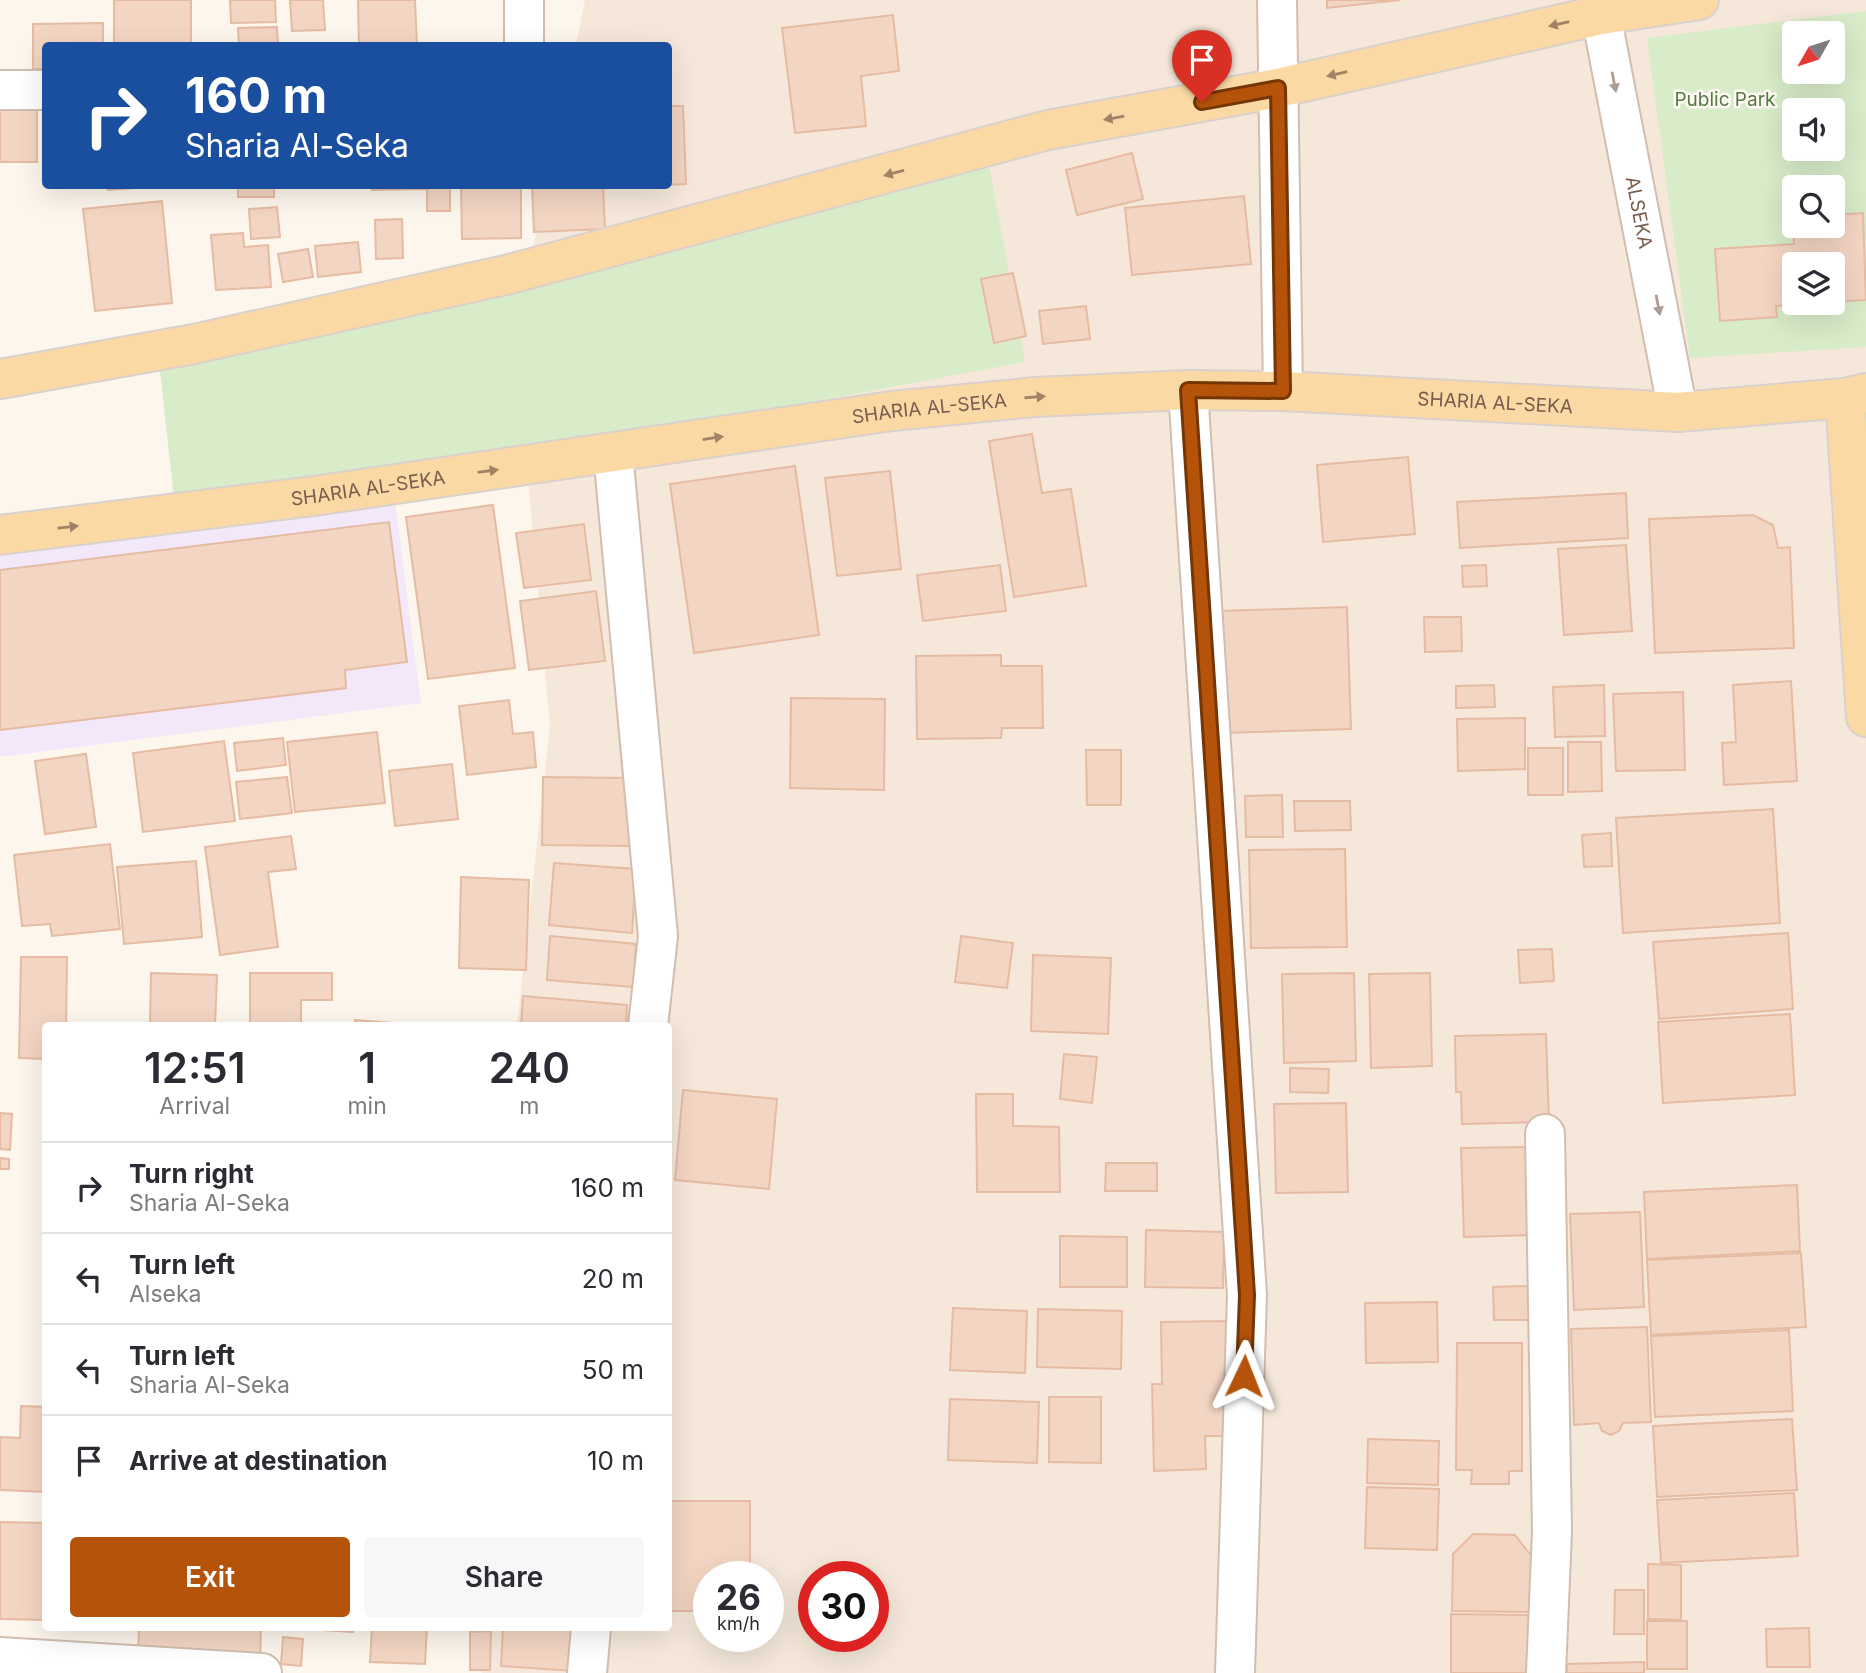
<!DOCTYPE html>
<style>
body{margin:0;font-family:Inter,sans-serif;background:#f7f7f7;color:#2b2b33;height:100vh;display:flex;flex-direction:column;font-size:26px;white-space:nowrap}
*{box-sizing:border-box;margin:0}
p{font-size:23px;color:#7c7c81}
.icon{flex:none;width:38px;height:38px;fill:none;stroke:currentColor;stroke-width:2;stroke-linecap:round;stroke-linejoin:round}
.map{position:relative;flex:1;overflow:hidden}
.drawer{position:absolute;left:42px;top:1022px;width:630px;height:609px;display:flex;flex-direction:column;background:#fff;border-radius:7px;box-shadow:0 7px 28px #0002}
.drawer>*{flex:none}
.banner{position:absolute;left:42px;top:42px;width:630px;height:147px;border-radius:7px;box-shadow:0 7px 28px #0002;background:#1a4fa0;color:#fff;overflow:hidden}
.needle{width:46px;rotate:231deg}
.fabs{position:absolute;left:1782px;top:21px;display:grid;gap:14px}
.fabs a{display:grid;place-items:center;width:63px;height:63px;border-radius:7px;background:#fff;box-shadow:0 7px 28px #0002;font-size:35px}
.speed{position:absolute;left:693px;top:1561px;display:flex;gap:14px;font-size:35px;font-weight:700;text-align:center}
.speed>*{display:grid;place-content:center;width:91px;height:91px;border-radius:50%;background:#fff;box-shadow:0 7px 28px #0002;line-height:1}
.speed small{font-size:18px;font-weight:400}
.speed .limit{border:10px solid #d22;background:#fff;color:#111}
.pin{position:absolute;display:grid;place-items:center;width:60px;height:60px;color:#fff;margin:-72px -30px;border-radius:50% 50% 50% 0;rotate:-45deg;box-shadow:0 0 7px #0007}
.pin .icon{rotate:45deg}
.me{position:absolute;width:77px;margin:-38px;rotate:2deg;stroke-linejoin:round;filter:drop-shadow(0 0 5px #0008)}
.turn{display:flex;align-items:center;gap:24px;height:147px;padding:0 28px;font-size:32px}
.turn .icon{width:91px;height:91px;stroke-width:2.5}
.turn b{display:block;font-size:49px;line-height:60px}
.eta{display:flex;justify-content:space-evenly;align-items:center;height:119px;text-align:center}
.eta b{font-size:42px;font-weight:600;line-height:49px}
.cta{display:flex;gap:14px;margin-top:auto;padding:14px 28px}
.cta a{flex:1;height:80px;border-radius:7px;background:#b45309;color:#fff;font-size:28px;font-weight:600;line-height:80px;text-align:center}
.cta a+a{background:#f7f7f7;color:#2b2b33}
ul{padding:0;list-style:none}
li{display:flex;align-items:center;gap:21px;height:91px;padding:0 28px;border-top:2px solid #e1e1e2}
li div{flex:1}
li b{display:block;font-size:26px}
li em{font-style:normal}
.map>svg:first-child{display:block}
</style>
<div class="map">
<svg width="1866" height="1673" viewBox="0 0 1866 1673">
<rect width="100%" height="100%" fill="#fdf6ec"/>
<!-- residential -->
<path fill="#f5e8da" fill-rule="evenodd" d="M585 0H1866V1673H482L484 1628H668V1026L517 1025 550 726 515 331 546 186H668V46L576 45ZM1794 33H1832V72H1794ZM1794 110H1832V149H1794ZM1794 187H1832V226H1794ZM1794 264H1832V303H1794ZM709 1577H768V1636H709ZM814 1577H873V1636H814Z"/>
<!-- education -->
<path fill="#f3e8fa" d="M395 502 421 703 0 757V552Z"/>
<!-- green -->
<g fill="#d8ecc9" fill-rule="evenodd">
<path d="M1866 11V347L1690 358 1647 38ZM1794 33H1832V72H1794ZM1794 110H1832V149H1794ZM1794 187H1832V226H1794ZM1794 264H1832V303H1794Z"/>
<path d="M989 164 1025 362 747 414 174 499 159 362Z"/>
</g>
<!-- building -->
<g fill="#f3d5c3" stroke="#e6bba3" stroke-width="2">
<rect x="114" y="0" width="77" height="46"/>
<path d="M230 0H275L276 22 231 23Z"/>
<path d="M290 0H323L325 30 292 31Z"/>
<path d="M358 0H415L417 46H359Z"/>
<path d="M1327 0H1400L1327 8Z"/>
<path d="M893 15 899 71 861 76 866 126 795 133 782 28Z"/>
<path d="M103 23V46H46V69H33V24Z"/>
<path d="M277 27 278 46H239L238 28Z"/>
<rect x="0" y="102" width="37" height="60"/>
<path d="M668 106H683L686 184 668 185Z"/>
<path d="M1132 153 1143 199 1077 215 1066 170Z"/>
<path d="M107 186H164L108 190Z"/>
<rect x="238" y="186" width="36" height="11"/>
<path d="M372 186H450V211H427V189L372 190Z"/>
<path d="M461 186H521V238L462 239Z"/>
<path d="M532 186H603L605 229 534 232Z"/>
<path d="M1244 196 1251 264 1132 275 1125 208Z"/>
<path d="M162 201 172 303 95 311 83 209Z"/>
<path d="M277 207 280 237 251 239 249 209Z"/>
<path d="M1863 213 1866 300 1832 302V264H1794V303H1824L1776 306 1777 317 1720 321 1715 249 1794 244 1793 217 1794 226H1832V215Z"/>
<path d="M402 219 403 258 376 259 375 220Z"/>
<path d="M243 233 244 247 268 245 271 287 216 290 211 235Z"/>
<path d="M358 242 361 272 318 277 315 246Z"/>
<path d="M308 249 313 277 283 282 278 254Z"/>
<path d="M1013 273 1026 336 994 343 981 279Z"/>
<path d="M1086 306 1090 339 1043 344 1039 311Z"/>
<path d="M1032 434 1042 493 1071 489 1086 586 1014 597 989 441Z"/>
<path d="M1408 457 1415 534 1323 542 1317 465Z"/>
<path d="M795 466 819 635 694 653 670 484Z"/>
<path d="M890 471 901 569 837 576 825 478Z"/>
<path d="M1626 493 1628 538 1460 548 1457 502Z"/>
<path d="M493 505 515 668 428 679 406 517Z"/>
<path d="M1753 515 1773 525 1778 548 1790 547 1794 648 1655 653 1649 519Z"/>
<path d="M389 522 407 662 345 670 346 688 0 730V570Z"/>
<path d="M584 524 591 580 524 588 516 533Z"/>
<path d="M1626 545 1632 631 1564 635 1558 549Z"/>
<path d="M1000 565 1006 611 923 621 917 575Z"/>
<path d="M1486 565 1487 586 1463 587 1462 566Z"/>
<path d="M596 591 605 661 529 670 520 601Z"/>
<path d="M1347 607 1351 729 1223 733 1218 611Z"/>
<path d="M1424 617H1461L1462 651 1425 652Z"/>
<path d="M1001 655V666H1042L1043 728H1002L1001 738 917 739 916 656Z"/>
<path d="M1791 681 1797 781 1724 785 1722 743 1736 742 1733 685Z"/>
<path d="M1494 685 1495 707 1456 708V686Z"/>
<path d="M1604 685 1605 736 1555 737 1553 687Z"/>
<path d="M1683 692 1685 770 1616 771 1613 694Z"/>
<path d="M791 698 885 699 884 790 790 788Z"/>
<path d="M509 700 513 734 533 732 536 767 467 775 459 706Z"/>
<path d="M1525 718V769L1458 771 1457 719Z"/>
<path d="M377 732 385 803 295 812 287 742Z"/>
<path d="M283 738 286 765 237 771 234 743Z"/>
<path d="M224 741 235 821 143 832 133 753Z"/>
<path d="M1568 742H1601L1602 791 1568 792Z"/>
<rect x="1528" y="748" width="35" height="47"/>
<path d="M1086 750H1121V805H1087Z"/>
<path d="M86 754 96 827 45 834 35 761Z"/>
<path d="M452 764 458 819 395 826 389 771Z"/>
<path d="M287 777 292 813 240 819 236 782Z"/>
<path d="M543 777 633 778V846L542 845Z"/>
<path d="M1282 795 1283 837H1246L1245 796Z"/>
<path d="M1294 801H1350L1351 830 1295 831Z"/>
<path d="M1773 809 1780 923 1623 933 1616 818Z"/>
<path d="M1611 833 1612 866 1584 867 1582 835Z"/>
<path d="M291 836 296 869 268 872 278 947 220 955 205 847Z"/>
<path d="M110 844 120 929 52 936 50 924 22 926 14 855Z"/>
<path d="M1345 849 1347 947 1251 948 1249 850Z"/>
<path d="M196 861 202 937 124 944 117 867Z"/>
<path d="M554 863 636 869 632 933 549 925Z"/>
<path d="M461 877 529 880 526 970 459 968Z"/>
<path d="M1788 933 1793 1009 1659 1019 1653 942Z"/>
<path d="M550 936 636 944 633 987 547 980Z"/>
<path d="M961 936 1013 943 1007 988 955 982Z"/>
<path d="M1552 949 1554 981 1520 983 1518 950Z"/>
<path d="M1033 955 1111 958 1108 1034 1031 1031Z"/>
<path d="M21 957H67L66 1026H46V1059L19 1058Z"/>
<path d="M151 973 217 975 215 1026H150Z"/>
<path d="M250 973H332V1000H301V1026H250Z"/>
<path d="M1354 973 1356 1061 1284 1063 1282 974Z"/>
<path d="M1430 973 1432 1066 1371 1068 1369 974Z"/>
<path d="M523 996 627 1005 626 1026H521Z"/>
<path d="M1790 1014 1795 1095 1663 1103 1658 1022Z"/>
<path d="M355 1020 405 1024V1026H355Z"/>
<path d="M1546 1034 1549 1122 1462 1124 1461 1092H1456L1455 1036Z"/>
<path d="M1064 1054 1097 1057 1092 1103 1060 1099Z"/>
<path d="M1290 1068 1329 1069 1328 1093 1290 1092Z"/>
<path d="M683 1090 777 1099 769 1189 675 1180Z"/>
<path d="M976 1094H1013V1126L1059 1127 1060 1192H977Z"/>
<path d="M1346 1103 1348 1192 1276 1193 1274 1104Z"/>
<path d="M0 1113 12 1114 10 1150 0 1149Z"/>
<path d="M1534 1147 1535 1235 1464 1237 1461 1148Z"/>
<path d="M0 1158 9 1159V1169H0Z"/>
<path d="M1106 1163H1157V1191H1105Z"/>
<path d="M1797 1185 1800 1251 1647 1259 1644 1192Z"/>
<path d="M1640 1212 1644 1307 1574 1310 1570 1214Z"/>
<path d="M1146 1230 1224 1232 1223 1288 1145 1287Z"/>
<path d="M1060 1236 1127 1237V1287H1060Z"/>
<path d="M1801 1253 1806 1327 1651 1335 1647 1260Z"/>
<path d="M1530 1286V1320H1494L1493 1287Z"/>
<path d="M1437 1302 1438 1362 1366 1363 1365 1303Z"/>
<path d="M953 1308 1027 1311 1025 1373 950 1370Z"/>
<path d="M1038 1309 1122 1311 1121 1369 1037 1367Z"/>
<path d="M1227 1321 1230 1436H1205L1206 1469 1154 1471 1152 1384H1162L1161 1322Z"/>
<path d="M1647 1327 1651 1422 1623 1423 1619 1431 1611 1435 1602 1431 1599 1423 1574 1425 1571 1329Z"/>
<path d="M1789 1330 1793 1411 1655 1417 1651 1336Z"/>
<path d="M1457 1343H1522V1471H1509V1484H1471L1472 1470H1456Z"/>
<path d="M1049 1397H1101V1463L1049 1462Z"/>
<path d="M950 1399 1039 1402 1037 1463 948 1460Z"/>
<path d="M21 1406 46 1407V1492L0 1490V1437L20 1438Z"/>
<path d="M1792 1419 1797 1490 1657 1497 1653 1426Z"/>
<path d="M1368 1439 1439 1441 1438 1485 1367 1483Z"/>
<path d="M1367 1487 1439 1489 1437 1550 1365 1548Z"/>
<path d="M1794 1493 1798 1556 1661 1563 1657 1500Z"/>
<path d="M668 1501H750V1577H709V1611H668Z"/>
<path d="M0 1522 46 1523V1620L0 1619Z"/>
<path d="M1473 1534 1515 1535 1533 1558 1532 1612 1452 1611 1453 1554Z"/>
<path d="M1648 1564 1681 1565V1620L1648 1619Z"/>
<path d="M1615 1590H1644V1634H1614Z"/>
<path d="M1451 1614 1534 1615 1533 1673H1451Z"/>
<rect x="1647" y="1621" width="40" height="48"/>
<path d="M139 1628H261L260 1663 138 1657Z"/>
<path d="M287 1628H353V1632Z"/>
<path d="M372 1628H427L425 1664 370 1662Z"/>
<path d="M503 1628H578L575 1671 501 1666Z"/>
<path d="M1809 1628 1810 1667H1767L1766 1629Z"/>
<path d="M491 1631 490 1670H470V1632Z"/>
<path d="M283 1637 303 1639 301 1666 281 1664Z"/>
<path d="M1644 1662V1673H1567V1664Z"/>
</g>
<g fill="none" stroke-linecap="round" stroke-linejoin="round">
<defs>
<g id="minor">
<path d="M524 0V46"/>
<path d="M1277 0 1283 391"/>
<path id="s1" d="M1601 15 1678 412"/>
<path d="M0 90H46"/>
<path d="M1188 390 1247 1295 1235 1673"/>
<path d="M613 453 658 936 648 1026"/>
<path d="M1545 1134 1552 1532 1546 1673"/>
<path d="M0 1657 262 1673"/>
<path d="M587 1673 591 1628"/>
</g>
<g id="major">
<path d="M0 379 194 344 510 274 1048 130 1278 88 1601 15 1699 0"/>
<path d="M1845 398 1866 717"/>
<path id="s2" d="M0 535 314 496 892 411 1036 397 1188 390 1283 391 1678 412 1845 398 1866 393"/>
</g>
</defs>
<!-- minor casing -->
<use href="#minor" stroke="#d1beb0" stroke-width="42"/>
<!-- major casing -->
<use href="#major" stroke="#dad1cd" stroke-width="42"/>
<!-- minor -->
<use href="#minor" stroke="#fff" stroke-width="38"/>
<!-- major -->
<use href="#major" stroke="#fbd9a5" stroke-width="38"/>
</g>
<!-- one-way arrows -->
<defs><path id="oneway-solid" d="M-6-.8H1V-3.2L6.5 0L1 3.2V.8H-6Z" transform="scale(1.75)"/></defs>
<g fill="#a18267">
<use href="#oneway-solid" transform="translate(1559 24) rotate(167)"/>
<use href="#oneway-solid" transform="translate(1337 74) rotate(167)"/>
<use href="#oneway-solid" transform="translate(1114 118) rotate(170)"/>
<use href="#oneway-solid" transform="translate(894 173) rotate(165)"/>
<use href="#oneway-solid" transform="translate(1035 397) rotate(-4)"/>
<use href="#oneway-solid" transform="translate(713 438) rotate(-9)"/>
<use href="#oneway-solid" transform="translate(488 471) rotate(-8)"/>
<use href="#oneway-solid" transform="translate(68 527) rotate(-6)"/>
</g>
<g fill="#af9d94">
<use href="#oneway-solid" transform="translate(1614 82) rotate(79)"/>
<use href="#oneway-solid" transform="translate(1658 305) rotate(79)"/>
</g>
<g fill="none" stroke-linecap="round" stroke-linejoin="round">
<defs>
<path id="route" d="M1202 102 1278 88 1283 391 1188 390 1247 1295 1244 1376"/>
</defs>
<!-- route casing -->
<use href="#route" stroke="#753606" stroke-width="18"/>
<!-- route -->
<use href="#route" stroke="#b45309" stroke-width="12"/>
</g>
<g text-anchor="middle" stroke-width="5" stroke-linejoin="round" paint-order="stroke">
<!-- park labels -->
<g font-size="19" fill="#537a41" stroke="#fffaf3">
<text x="1725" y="106">Public Park</text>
</g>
<!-- street labels -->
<g font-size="19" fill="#7a5c4d" stroke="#fffaf3">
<text dy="7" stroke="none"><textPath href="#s1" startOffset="201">ALSEKA</textPath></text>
<text dy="7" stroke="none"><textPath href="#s2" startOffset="1505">SHARIA AL-SEKA</textPath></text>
<text dy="7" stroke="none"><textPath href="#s2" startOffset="938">SHARIA AL-SEKA</textPath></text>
<text dy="7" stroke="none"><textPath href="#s2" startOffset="371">SHARIA AL-SEKA</textPath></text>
</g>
</g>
</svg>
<div class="fabs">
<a><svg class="needle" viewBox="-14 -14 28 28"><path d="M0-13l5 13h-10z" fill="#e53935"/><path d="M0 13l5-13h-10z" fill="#7c7c81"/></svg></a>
<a><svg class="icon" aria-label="sound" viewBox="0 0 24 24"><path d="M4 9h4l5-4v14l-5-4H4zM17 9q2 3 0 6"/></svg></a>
<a><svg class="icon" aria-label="search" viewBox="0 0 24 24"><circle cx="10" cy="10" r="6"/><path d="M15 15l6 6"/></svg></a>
<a><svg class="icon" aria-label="layers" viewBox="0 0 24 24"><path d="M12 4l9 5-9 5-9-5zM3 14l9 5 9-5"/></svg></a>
</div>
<div class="speed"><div>26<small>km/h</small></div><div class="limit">30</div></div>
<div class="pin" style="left:1202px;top:102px;background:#d93025"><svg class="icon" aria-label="arrive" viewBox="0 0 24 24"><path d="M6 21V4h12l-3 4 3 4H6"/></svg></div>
<svg class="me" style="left:1244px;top:1376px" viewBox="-20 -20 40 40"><path d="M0-17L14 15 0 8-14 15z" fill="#b45309" stroke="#fff" stroke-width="4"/></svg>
<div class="banner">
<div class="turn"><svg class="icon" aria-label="right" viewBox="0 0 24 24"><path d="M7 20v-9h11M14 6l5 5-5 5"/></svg><div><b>160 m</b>Sharia Al-Seka</div></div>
</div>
<section class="drawer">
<div class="eta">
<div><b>12:51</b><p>Arrival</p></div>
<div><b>1</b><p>min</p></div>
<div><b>240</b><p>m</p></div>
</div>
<ul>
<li><svg class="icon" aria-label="right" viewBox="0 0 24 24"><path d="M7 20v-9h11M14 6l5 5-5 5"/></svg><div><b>Turn right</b><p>Sharia Al-Seka</p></div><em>160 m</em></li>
<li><svg class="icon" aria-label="left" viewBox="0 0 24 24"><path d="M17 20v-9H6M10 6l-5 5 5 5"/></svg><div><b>Turn left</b><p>Alseka</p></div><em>20 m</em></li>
<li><svg class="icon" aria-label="left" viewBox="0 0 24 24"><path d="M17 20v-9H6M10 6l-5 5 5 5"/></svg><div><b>Turn left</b><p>Sharia Al-Seka</p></div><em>50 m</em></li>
<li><svg class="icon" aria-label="arrive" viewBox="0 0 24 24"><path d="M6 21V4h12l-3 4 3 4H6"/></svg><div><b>Arrive at destination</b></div><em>10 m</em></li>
</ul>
<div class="cta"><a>Exit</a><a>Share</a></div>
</section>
</div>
